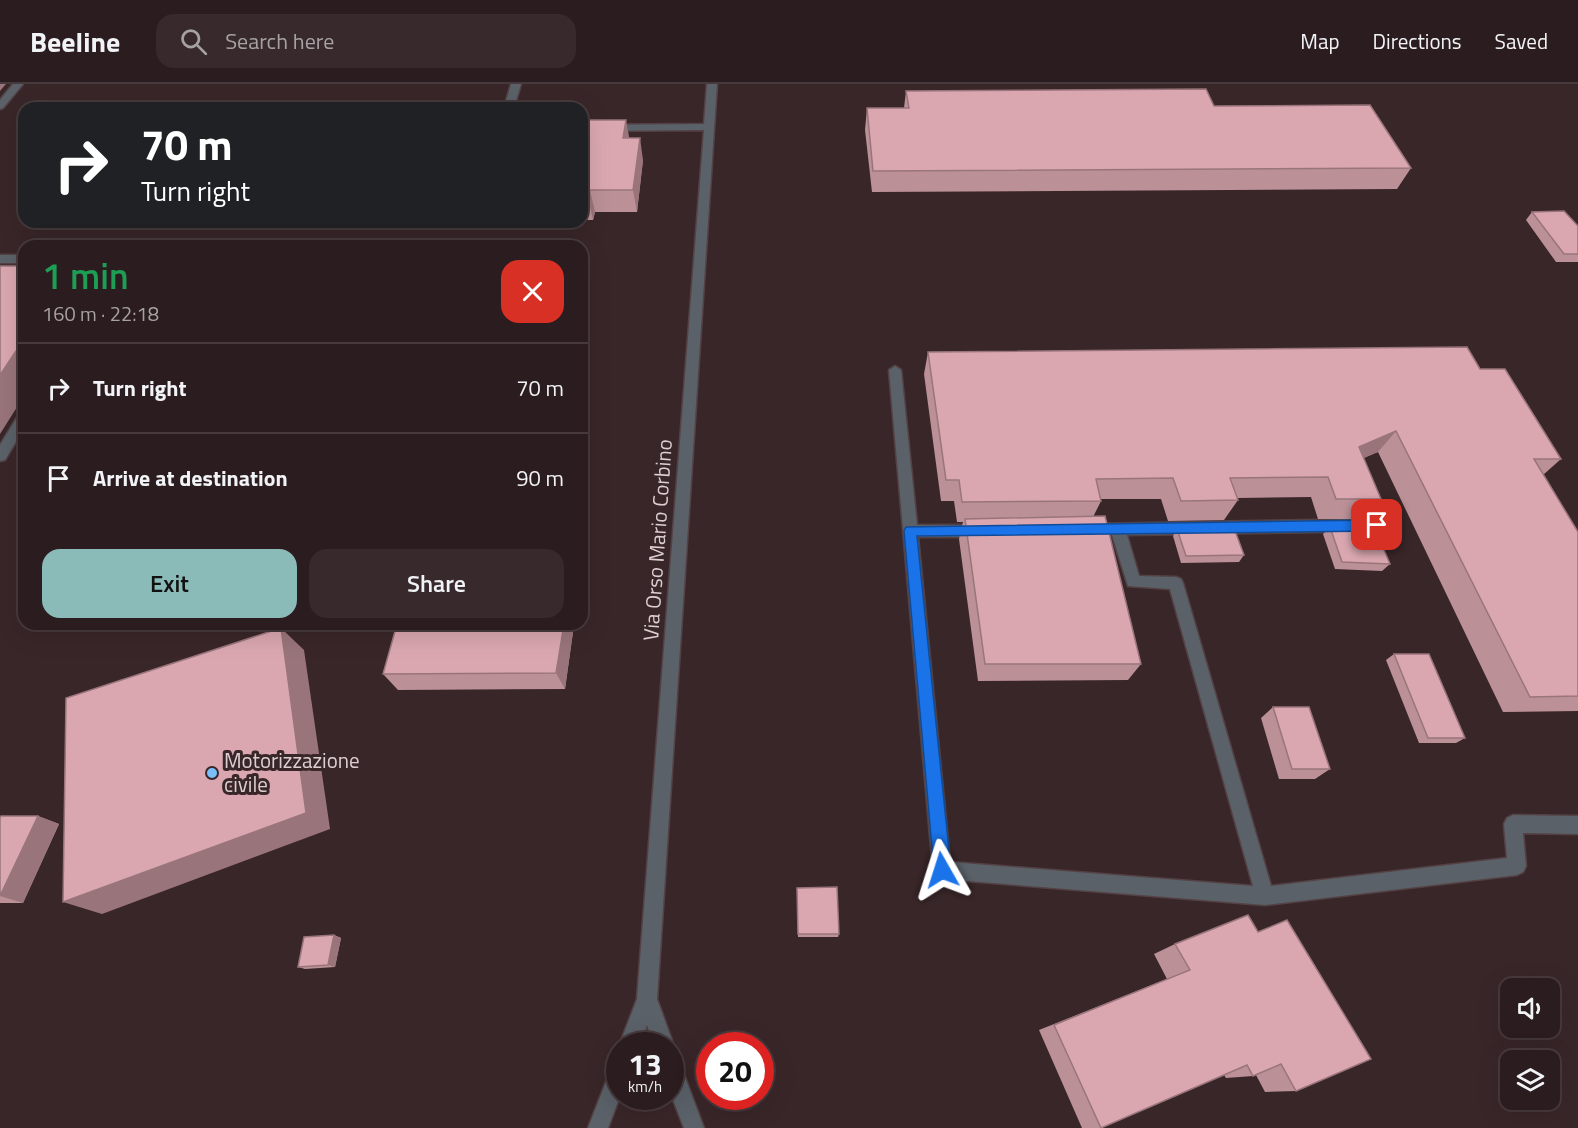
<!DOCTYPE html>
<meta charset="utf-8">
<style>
body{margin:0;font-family:"Titillium Web",sans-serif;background:#37292c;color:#f1f3f6;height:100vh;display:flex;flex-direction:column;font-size:22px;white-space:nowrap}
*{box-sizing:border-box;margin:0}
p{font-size:20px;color:#a6a1a4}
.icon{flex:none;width:33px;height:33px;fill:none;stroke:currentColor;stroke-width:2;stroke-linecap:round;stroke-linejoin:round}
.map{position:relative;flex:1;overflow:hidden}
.panel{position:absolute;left:18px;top:156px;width:570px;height:390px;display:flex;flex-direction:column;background:#2b1c1f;border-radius:18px;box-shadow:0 6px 24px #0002,0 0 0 2px #473a3d}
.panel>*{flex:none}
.banner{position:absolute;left:18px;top:18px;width:570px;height:126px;border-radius:18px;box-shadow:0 6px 24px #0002,0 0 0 2px #473a3d;background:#202124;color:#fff;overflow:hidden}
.controls{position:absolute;left:1500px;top:894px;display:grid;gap:12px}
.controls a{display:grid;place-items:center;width:60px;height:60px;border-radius:12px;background:#2b1c1f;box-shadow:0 6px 24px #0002,0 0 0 2px #473a3d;font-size:30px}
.speed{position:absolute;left:606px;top:948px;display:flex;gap:12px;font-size:30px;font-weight:700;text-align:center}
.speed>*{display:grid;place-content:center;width:78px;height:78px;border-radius:50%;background:#2b1c1f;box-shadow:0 6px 24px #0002,0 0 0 2px #473a3d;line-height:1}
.speed small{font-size:15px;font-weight:400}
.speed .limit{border:9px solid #d22;background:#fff;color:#111}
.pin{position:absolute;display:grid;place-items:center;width:51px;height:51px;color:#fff;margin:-26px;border-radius:12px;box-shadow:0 3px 9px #0006}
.me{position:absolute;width:66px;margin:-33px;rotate:354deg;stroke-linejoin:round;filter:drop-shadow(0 0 4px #0008)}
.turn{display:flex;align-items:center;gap:21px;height:126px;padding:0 24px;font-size:27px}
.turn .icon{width:78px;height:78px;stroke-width:2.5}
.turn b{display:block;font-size:42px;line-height:51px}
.round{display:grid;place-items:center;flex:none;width:63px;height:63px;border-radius:18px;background:#37292c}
.headline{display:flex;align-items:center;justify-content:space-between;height:102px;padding:0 24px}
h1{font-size:36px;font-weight:600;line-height:45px;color:#1e9e55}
.button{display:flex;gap:12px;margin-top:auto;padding:12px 24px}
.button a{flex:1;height:69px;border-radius:18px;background:#8bbbb9;color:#111;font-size:24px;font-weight:600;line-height:69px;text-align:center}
.button a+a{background:#37292c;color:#f1f3f6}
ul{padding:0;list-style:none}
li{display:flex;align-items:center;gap:18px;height:90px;padding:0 24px;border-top:2px solid #473a3d}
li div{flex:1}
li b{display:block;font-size:22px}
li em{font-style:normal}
header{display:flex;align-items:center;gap:36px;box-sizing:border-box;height:84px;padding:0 30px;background:#2b1c1f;border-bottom:2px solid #473a3d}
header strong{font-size:28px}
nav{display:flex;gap:33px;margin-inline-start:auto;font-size:21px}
.search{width:420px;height:54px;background:#37292c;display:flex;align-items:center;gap:15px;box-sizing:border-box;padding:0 21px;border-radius:18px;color:#a6a1a4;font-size:22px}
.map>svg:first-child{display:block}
</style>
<header>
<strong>Beeline</strong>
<div class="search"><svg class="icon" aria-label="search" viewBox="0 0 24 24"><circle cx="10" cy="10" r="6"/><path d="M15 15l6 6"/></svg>Search here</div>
<nav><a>Map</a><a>Directions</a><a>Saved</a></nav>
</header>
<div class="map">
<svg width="1578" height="1044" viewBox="0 0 1578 1044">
<rect width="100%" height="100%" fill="#392629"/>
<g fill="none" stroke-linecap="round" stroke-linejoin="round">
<defs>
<g id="minor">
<path d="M13 0H23L3 24 0 25V16Z"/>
<path d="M511 0H521L514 24H504Z"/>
<path d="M707 0H717L657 915 674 962 670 969V962H654L647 941 639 962H619L637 915 704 46 582 47V41L704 40Z"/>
<rect x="0" y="171" width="24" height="8"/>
<path d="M895 282 901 286 917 441H979L984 443 986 447 984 451 979 453H918L950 778 1253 802 1170 505 1128 502 1112 451 1085 450 1083 446 1085 442 1090 440 1377 435 1382 437 1384 441 1382 445 1377 447 1127 451 1139 492 1176 493 1181 495 1183 499 1271 802 1507 774 1504 740 1507 734 1513 731 1578 732V750L1523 749 1526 782 1523 788 1517 791 1265 821 942 795 936 792 933 786 889 286Z"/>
<path d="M24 328V344L5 376 0 377V361L19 330Z"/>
<path d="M670 969 677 972 704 1044H684L670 1008Z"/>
<path d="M620 977V1012L608 1044H588L613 980Z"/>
</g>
</defs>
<!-- minor casing -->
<use href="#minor" stroke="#534144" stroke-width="3"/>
<!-- minor -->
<use href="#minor" fill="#5a6168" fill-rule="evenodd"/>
</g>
<!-- wall -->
<g fill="#bb9097">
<path d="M906 7 1214 22 1411 84 1397 105 872 108 865 46 867 24H904Z"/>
<path d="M582 36 629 54 643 76 637 128H595L593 136H582Z"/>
<path d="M1532 128 1578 142V178H1556L1526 136Z"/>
<path d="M928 268 1480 285 1561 375 1543 391 1578 448V627L1503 628 1378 368 1363 374 1381 415 1361 435H1318L1311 413 1237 414 1238 416 1224 436 1168 437 1161 415H1101V417L1093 433 1141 580 1128 596 978 597 959 455 963 438H957L954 417H941L924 290Z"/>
<path d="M1330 443 1390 480 1382 487 1335 485 1323 450Z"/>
<path d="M1177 445 1244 471 1239 478 1181 479 1173 452Z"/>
<path d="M397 540H570L573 548 565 605 398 606 383 590Z"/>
<path d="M1394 570 1465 654 1456 659H1419L1386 576Z"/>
<path d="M1273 623 1330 685 1315 695H1279L1261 634Z"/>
<path d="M38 732 59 740 23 819H0V734Z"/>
<path d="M797 804 839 850 838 853H798Z"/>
<path d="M1248 831 1296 1007 1265 1008 1256 991 1253 992 1226 994 1224 991 1101 1044H1082L1039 946 1167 895 1154 870 1175 860Z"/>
<path d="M334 851 341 854 335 883 305 885 298 883Z"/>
</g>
<!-- shaded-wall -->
<g fill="#99757b">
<path d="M0 0H6L0 7Z"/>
<path d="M626 36 630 58 623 54Z"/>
<path d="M640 54 643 76 637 128 633 106Z"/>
<path d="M590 106 595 128 593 136 588 114Z"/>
<path d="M24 255V312L0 350V291Z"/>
<path d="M1396 347 1378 368 1341 384 1359 363Z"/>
<path d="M564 540H570L573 548 565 605 556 589Z"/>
<path d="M281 544 304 566 330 745 102 830 63 818Z"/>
<path d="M38 732 59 740 23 819 0 812Z"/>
<path d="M334 851 341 854 335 883 328 881Z"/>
</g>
<!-- building -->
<g fill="#daa7b0" stroke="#99757b" stroke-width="1.5">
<path d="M1206 5 1214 22 1370 21 1411 84 873 87 867 24H909L906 7Z"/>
<path d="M582 36H626L623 54H640L633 106H590L588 114H582Z"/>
<path d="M1564 127 1578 142V170H1564L1532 128Z"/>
<path d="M0 182H24V255L0 291Z"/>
<path d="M1467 263 1480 285H1505L1561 375H1534L1578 448V612L1530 613 1396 347 1359 363 1381 415H1336L1328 393 1230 394 1238 416 1181 417 1173 394 1096 395 1101 417 962 418 959 396H946L928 268Z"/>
<path d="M1105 432 1141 580H985L965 435Z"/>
<path d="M1374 442 1390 480 1342 478 1330 443Z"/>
<path d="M1234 444 1244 471 1186 472 1177 445Z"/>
<path d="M397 540H564L556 589 383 590Z"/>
<path d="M281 544 306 729 63 818 66 614Z"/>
<path d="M1394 570H1429L1465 654H1428Z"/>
<path d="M1273 623H1309L1330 685H1292Z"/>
<path d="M1 732H38L0 812V734Z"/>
<path d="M837 803 839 850H798L797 804Z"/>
<path d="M1248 831 1258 848 1287 836 1371 975 1296 1007 1281 980 1253 992 1247 981 1101 1044 1054 941 1190 886 1175 860Z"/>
<path d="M334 851 328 881 298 883 304 853Z"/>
</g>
<!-- route -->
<path fill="#1a73e8" stroke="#114b97" stroke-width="1.5" d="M1377 436 1383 441 1377 447 917 452 951 786 948 792 942 794 937 792 934 786 904 447 906 443Z"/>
<!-- markers -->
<circle fill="#7abff8" stroke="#392629" stroke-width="2" cx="212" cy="689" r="6"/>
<g text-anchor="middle" stroke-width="6" stroke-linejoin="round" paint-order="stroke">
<!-- street labels -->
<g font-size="21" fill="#ddcfd1" stroke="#392629">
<text transform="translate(658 456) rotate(-86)" y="7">Via Orso Mario Corbino</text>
</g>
<!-- poi labels -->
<g font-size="21" fill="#ddcfd1" stroke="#392629" text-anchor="start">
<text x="224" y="684">Motorizzazione<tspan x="224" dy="24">civile</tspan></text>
</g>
</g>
</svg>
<div class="controls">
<a><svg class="icon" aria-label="sound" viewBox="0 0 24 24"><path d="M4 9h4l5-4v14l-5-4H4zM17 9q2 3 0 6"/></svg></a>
<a><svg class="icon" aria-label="layers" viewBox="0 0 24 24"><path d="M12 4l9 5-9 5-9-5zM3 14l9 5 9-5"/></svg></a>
</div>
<div class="speed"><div>13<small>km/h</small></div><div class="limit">20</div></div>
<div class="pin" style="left:1377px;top:441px;background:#d93025"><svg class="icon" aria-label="arrive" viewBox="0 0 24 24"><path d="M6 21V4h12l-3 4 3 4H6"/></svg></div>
<svg class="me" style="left:942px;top:786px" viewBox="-20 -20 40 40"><path d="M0-17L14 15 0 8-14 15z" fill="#1a73e8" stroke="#fff" stroke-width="4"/></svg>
<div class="banner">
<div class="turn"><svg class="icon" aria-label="right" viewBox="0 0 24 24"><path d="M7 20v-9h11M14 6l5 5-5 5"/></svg><div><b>70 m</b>Turn right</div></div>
</div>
<section class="panel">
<div class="headline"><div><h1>1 min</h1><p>160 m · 22:18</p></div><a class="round" style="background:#d93025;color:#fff"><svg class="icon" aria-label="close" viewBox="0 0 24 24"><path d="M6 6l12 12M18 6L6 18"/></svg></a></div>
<ul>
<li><svg class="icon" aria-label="right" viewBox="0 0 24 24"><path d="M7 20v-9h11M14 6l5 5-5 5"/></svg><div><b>Turn right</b></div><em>70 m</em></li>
<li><svg class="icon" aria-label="arrive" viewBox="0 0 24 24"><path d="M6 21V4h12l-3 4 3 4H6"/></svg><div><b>Arrive at destination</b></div><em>90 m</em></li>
</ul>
<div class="button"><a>Exit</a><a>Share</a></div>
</section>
</div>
